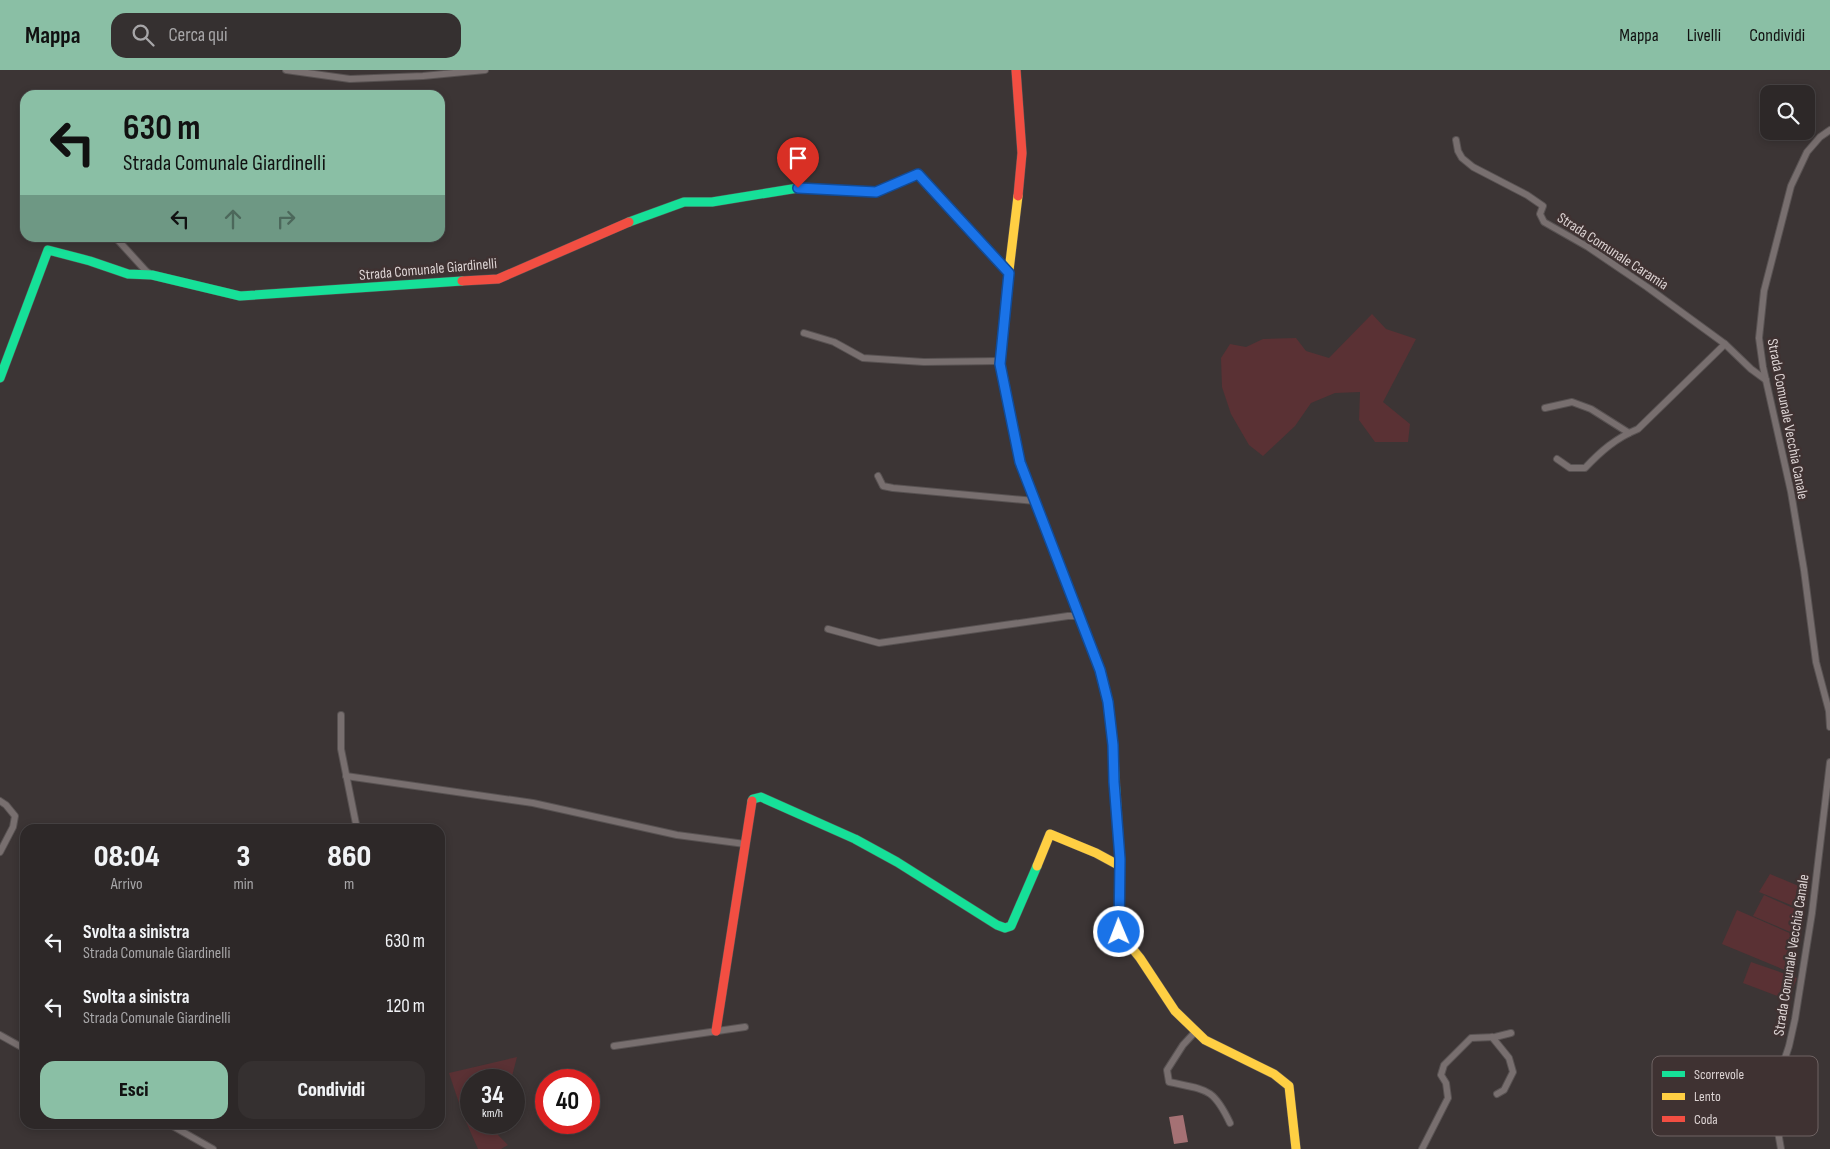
<!DOCTYPE html>
<html lang="it">
<style>
body{margin:0;font-family:"Sofia Sans Condensed",sans-serif;background:#353030;color:#f1f3f6;height:100vh;display:flex;flex-direction:column;font-size:19px;white-space:nowrap}
*{box-sizing:border-box;margin:0}
p{font-size:16px;color:#a7a6a8}
.icon{flex:none;width:28px;height:28px;fill:none;stroke:currentColor;stroke-width:2;stroke-linecap:round;stroke-linejoin:round}
.map{position:relative;flex:1;overflow:hidden}
.details{position:absolute;left:20px;top:754px;width:425px;height:305px;display:flex;flex-direction:column;background:#2d2828;border-radius:15px;box-shadow:0 2px 8px #0003,0 0 0 1px #484445}
.details>*{flex:none}
.top-card{position:absolute;left:20px;top:20px;width:425px;height:152px;border-radius:15px;box-shadow:0 2px 8px #0003,0 0 0 1px #484445;background:#8abfa5;color:#111;overflow:hidden}
.buttons{position:absolute;left:1760px;top:15px;display:grid;gap:10px}
.buttons a{display:grid;place-items:center;width:55px;height:55px;border-radius:10px;background:#2d2828;box-shadow:0 2px 8px #0003,0 0 0 1px #484445;font-size:25px}
.speed{position:absolute;left:460px;top:999px;display:flex;gap:10px;font-size:25px;font-weight:700;text-align:center}
.speed>*{display:grid;place-content:center;width:65px;height:65px;border-radius:50%;background:#2d2828;box-shadow:0 2px 8px #0003,0 0 0 1px #484445;line-height:1}
.speed small{font-size:12px;font-weight:400}
.speed .limit{border:8px solid #d22;background:#fff;color:#111}
.pin{position:absolute;display:grid;place-items:center;width:42px;height:42px;color:#fff;margin:-51px -21px;border-radius:50% 50% 50% 0;rotate:-45deg;box-shadow:0 0 5px #0007}
.pin .icon{rotate:45deg}
.me{position:absolute;width:55px;margin:-28px;rotate:359deg;stroke-linejoin:round;filter:drop-shadow(0 0 4px #0008)}
.turn{display:flex;align-items:center;gap:18px;height:105px;padding:0 20px;font-size:22px}
.turn .icon{width:65px;height:65px;stroke-width:2.5}
.turn b{display:block;font-size:35px;line-height:42px}
.lanes{display:flex;align-items:center;height:48px;padding:0 20px;background:#0003;justify-content:center;gap:25px;direction:ltr}
.lanes .off{opacity:.35}
.eta{display:flex;justify-content:space-evenly;align-items:center;height:85px;text-align:center}
.eta b{font-size:30px;font-weight:800;line-height:35px}
.cta{display:flex;gap:10px;margin-top:auto;padding:10px 20px}
.cta a{flex:1;height:58px;border-radius:15px;background:#8abfa5;color:#111;font-size:20px;font-weight:800;line-height:58px;text-align:center}
.cta a+a{background:#353030;color:#f1f3f6}
ul{padding:0;list-style:none}
li{display:flex;align-items:center;gap:15px;height:65px;padding:0 20px}
li div{flex:1}
li b{display:block;font-size:19px}
li em{font-style:normal}
header{display:flex;align-items:center;gap:30px;box-sizing:border-box;height:70px;padding:0 25px;background:#8abfa5;color:#111}
header strong{font-size:24px}
nav{display:flex;gap:28px;margin-inline-start:auto;font-size:18px}
.search{width:350px;height:45px;background:#353030;display:flex;align-items:center;gap:12px;box-sizing:border-box;padding:0 18px;border-radius:15px;color:#a7a6a8;font-size:19px}
.map>svg:first-child{display:block}
</style>
<header>
<strong>Mappa</strong>
<div class="search"><svg class="icon" aria-label="search" viewBox="0 0 24 24"><circle cx="10" cy="10" r="6"/><path d="M15 15l6 6"/></svg>Cerca qui</div>
<nav><a>Mappa</a><a>Livelli</a><a>Condividi</a></nav>
</header>
<div class="map">
<svg width="1830" height="1079" viewBox="0 0 1830 1079">
<rect width="100%" height="100%" fill="#3c3535"/>
<!-- green -->
<g fill="#5a3134">
<path d="M1372 244 1386 259 1416 269 1383 332 1410 354 1408 372H1375L1359 350 1360 322 1335 323 1311 333 1295 356 1263 386 1249 375 1231 344 1222 317 1221 288 1230 274 1246 277 1263 269 1296 268 1306 281 1329 288Z"/>
<path d="M1770 804 1808 820 1798 838 1759 822Z"/>
<path d="M1764 825 1804 843 1795 864 1753 846Z"/>
<path d="M1737 840 1801 868 1787 901 1722 874Z"/>
<path d="M1751 892 1797 908 1788 930 1743 913Z"/>
<path d="M517 987 511 1010H471V1052L501 1053 498 1065 508 1075 501 1079H478L463 1045 449 1003Z"/>
</g>
<!-- water -->
<path fill="#a57174" d="M1183 1045 1188 1072 1174 1074 1169 1047Z"/>
<g fill="none" stroke-linecap="round" stroke-linejoin="round">
<defs>
<g id="street">
<path d="M286 0 350 9 423 6 485 0"/>
<path d="M1830 60 1820 67 1807 82 1791 116 1764 221 1759 268 1763 297 1791 422 1804 500 1816 592 1829 641 1830 657"/>
<path d="M1456 70 1458 81 1462 88 1473 97 1527 125 1543 136 1540 144 1544 152 1588 177 1647 217 1725 274 1751 299 1766 310"/>
<path d="M116 168 146 201 152 205"/>
<path d="M804 263 834 272 863 288 924 292 1000 291"/>
<path d="M1545 338 1572 332 1591 339 1629 363"/>
<path d="M1557 389 1570 398H1585C1601 381 1616 368 1638 359L1725 274"/>
<path d="M878 406 883 416 893 418 1035 431"/>
<path d="M828 559 879 573 1068 546H1078"/>
<path d="M341 645V679L357 759"/>
<path d="M346 706 533 733 677 765 745 774"/>
<path d="M0 731 6 735 15 746 13 757 0 782"/>
<path d="M1196 961 1183 975 1167 1000 1169 1012C1206 1020 1213 1017 1230 1053"/>
<path d="M0 965 25 979"/>
<path d="M1492 967 1509 988 1513 1002 1504 1020 1497 1024"/>
<path d="M614 976 745 957"/>
<path d="M169 1054 213 1079"/>
<path d="M1422 1079 1448 1028 1446 1013 1441 1005 1444 995 1471 968 1495 967 1511 963"/>
<path d="M1781 1079 1772 1027 1789 976 1795 949 1812 843 1830 692"/>
</g>
<g id="fast">
<path d="M629 152 684 132H712L798 118 876 122 918 104 1009 203"/>
<path d="M0 308 48 180 90 191 128 204 152 205 240 226 462 211"/>
<path d="M1006 323 1020 392 1100 600 1108 632 1113 675 1120 789 1119 862 1123 867"/>
<path d="M752 731 753 729 761 727 855 769 897 792 997 855 1005 858 1011 856 1037 796"/>
</g>
<g id="slow">
<path d="M1006 323 1000 294 1007 217 1018 126"/>
<path d="M1037 796 1050 764 1096 783 1120 796"/>
<path d="M1123 867 1140 888 1175 941 1205 970 1274 1004 1289 1016 1296 1079"/>
</g>
<g id="jam">
<path d="M1016 0 1022 83 1018 126"/>
<path d="M462 211 498 209 629 152"/>
<path d="M716 961 752 731"/>
</g>
</defs>
<!-- street casing -->
<use href="#street" stroke="#585252" stroke-width="8"/>
<!-- fast casing -->
<use href="#fast" stroke="#585252" stroke-width="10"/>
<!-- slow casing -->
<use href="#slow" stroke="#585252" stroke-width="10"/>
<!-- jam casing -->
<use href="#jam" stroke="#585252" stroke-width="10"/>
<!-- street -->
<use href="#street" stroke="#786f6f" stroke-width="6"/>
<!-- fast -->
<use href="#fast" stroke="#16e098" stroke-width="9"/>
<!-- slow -->
<use href="#slow" stroke="#ffcf43" stroke-width="9"/>
<!-- jam -->
<use href="#jam" stroke="#f24e42" stroke-width="9"/>
</g>
<g fill="none" stroke-linecap="round" stroke-linejoin="round">
<defs>
<path id="route" d="M798 118 876 122 918 104 1009 203 1000 294 1020 392 1100 600 1108 632 1113 675 1114 712 1120 789 1119 862"/>
</defs>
<!-- route casing -->
<use href="#route" stroke="#114b97" stroke-width="12"/>
<!-- route -->
<use href="#route" stroke="#1a73e8" stroke-width="9"/>
</g>
<g text-anchor="middle" stroke-width="5" stroke-linejoin="round" paint-order="stroke">
<!-- street labels -->
<g font-size="15" fill="#dcd3d3" stroke="#3f3232">
<text transform="translate(1613 181) rotate(33)" y="5">Strada Comunale Caramia</text>
<text transform="translate(428 199) rotate(-5)" y="5">Strada Comunale Giardinelli</text>
<text transform="translate(1788 349) rotate(79)" y="5">Strada Comunale Vecchia Canale</text>
<text transform="translate(1791 885) rotate(-81)" y="5">Strada Comunale Vecchia Canale</text>
</g>
</g>
<!-- legend -->
<rect x="1652" y="986" width="166" height="80" rx="8" fill="#3f3232" stroke="#6e6262" stroke-width="1"/>
<rect x="1662" y="1001" width="23" height="6" fill="#16e098"/>
<rect x="1662" y="1023" width="23" height="7" fill="#ffcf43"/>
<rect x="1662" y="1046" width="23" height="6" fill="#f24e42"/>
<g font-size="14" fill="#dcd3d3">
<text x="1694" y="1009">Scorrevole</text>
<text x="1694" y="1031">Lento</text>
<text x="1694" y="1054">Coda</text>
</g>
</svg>
<div class="buttons">
<a><svg class="icon" aria-label="search" viewBox="0 0 24 24"><circle cx="10" cy="10" r="6"/><path d="M15 15l6 6"/></svg></a>
</div>
<div class="speed"><div>34<small>km/h</small></div><div class="limit">40</div></div>
<div class="pin" style="left:798px;top:118px;background:#d93025"><svg class="icon" aria-label="arrive" viewBox="0 0 24 24"><path d="M6 21V4h12l-3 4 3 4H6"/></svg></div>
<svg class="me" style="left:1119px;top:862px" viewBox="-20 -20 40 40"><circle r="17" fill="#1a73e8" stroke="#fff" stroke-width="3"/><path d="M0-11L8 9 0 5-8 9z" fill="#fff"/></svg>
<div class="top-card">
<div class="turn"><svg class="icon" aria-label="left" viewBox="0 0 24 24"><path d="M17 20v-9H6M10 6l-5 5 5 5"/></svg><div><b>630 m</b>Strada Comunale Giardinelli</div></div>
<div class="lanes"><svg class="icon" aria-label="left" viewBox="0 0 24 24"><path d="M17 20v-9H6M10 6l-5 5 5 5"/></svg><svg class="icon off" aria-label="ahead" viewBox="0 0 24 24"><path d="M12 20V5M6 11l6-6 6 6"/></svg><svg class="icon off" aria-label="right" viewBox="0 0 24 24"><path d="M7 20v-9h11M14 6l5 5-5 5"/></svg></div>
</div>
<section class="details">
<div class="eta">
<div><b>08:04</b><p>Arrivo</p></div>
<div><b>3</b><p>min</p></div>
<div><b>860</b><p>m</p></div>
</div>
<ul>
<li><svg class="icon" aria-label="left" viewBox="0 0 24 24"><path d="M17 20v-9H6M10 6l-5 5 5 5"/></svg><div><b>Svolta a sinistra</b><p>Strada Comunale Giardinelli</p></div><em>630 m</em></li>
<li><svg class="icon" aria-label="left" viewBox="0 0 24 24"><path d="M17 20v-9H6M10 6l-5 5 5 5"/></svg><div><b>Svolta a sinistra</b><p>Strada Comunale Giardinelli</p></div><em>120 m</em></li>
</ul>
<div class="cta"><a>Esci</a><a>Condividi</a></div>
</section>
</div>
